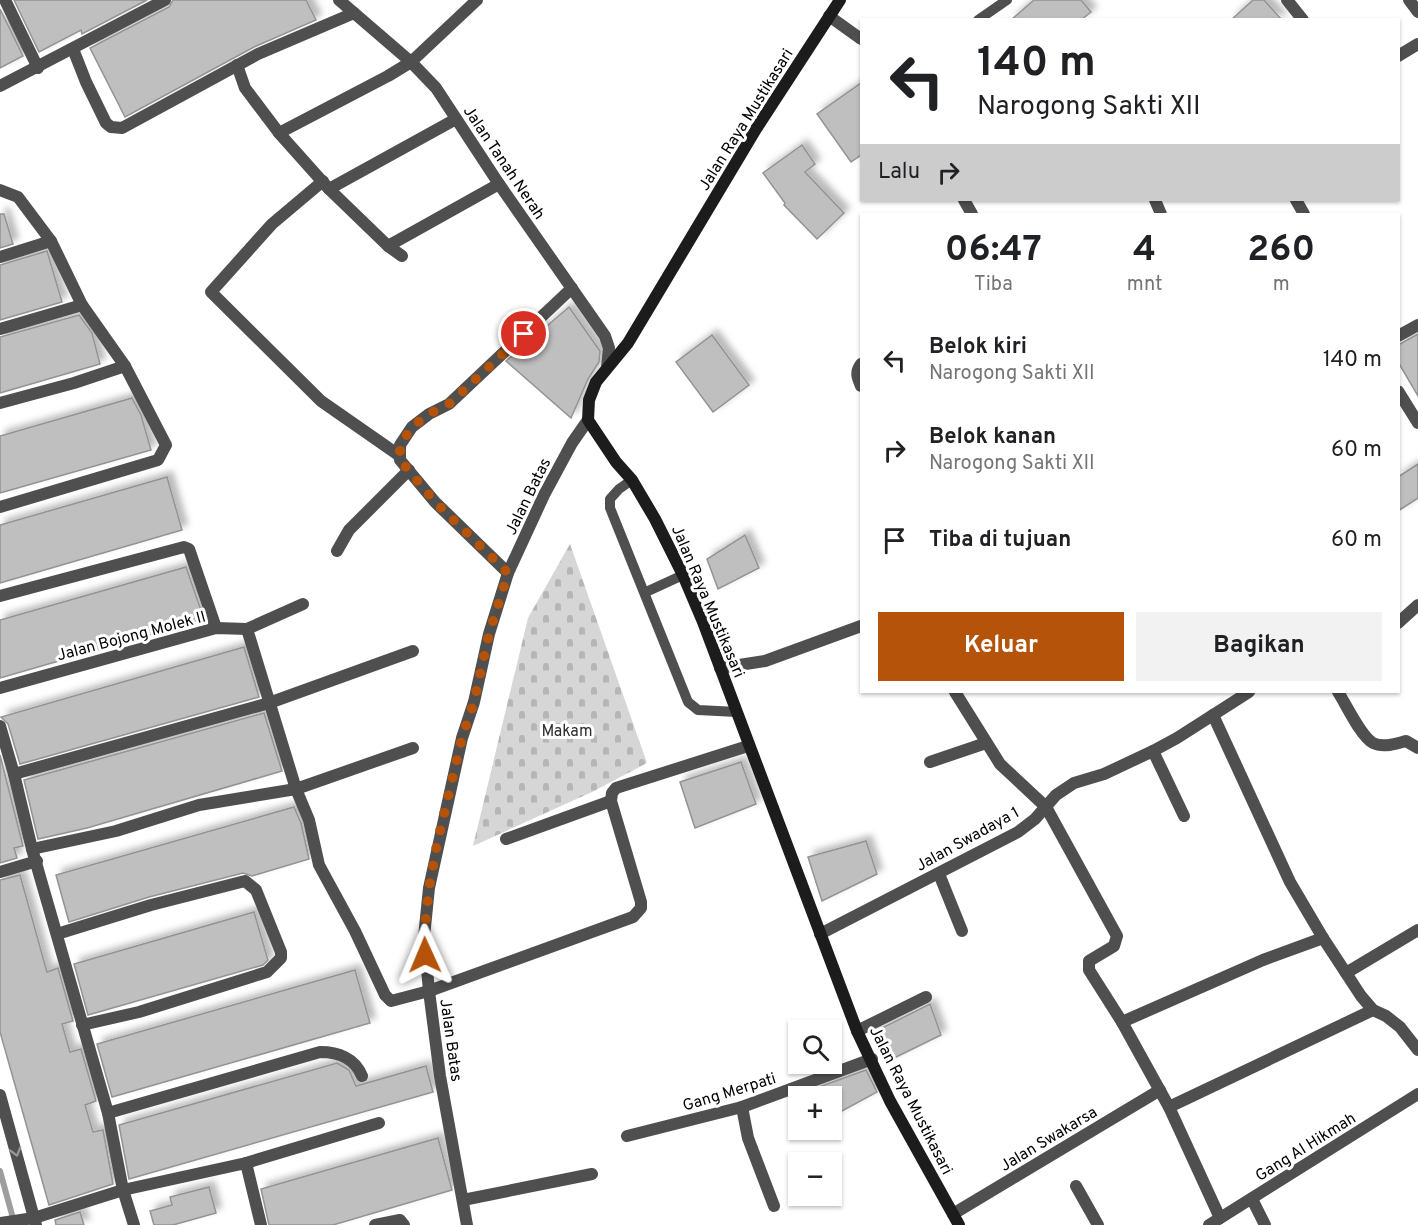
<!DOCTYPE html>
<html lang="id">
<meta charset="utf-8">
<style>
body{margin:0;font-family:Overpass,sans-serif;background:#f2f2f2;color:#202124;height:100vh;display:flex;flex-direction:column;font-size:22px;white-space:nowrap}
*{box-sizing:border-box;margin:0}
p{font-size:20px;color:#757577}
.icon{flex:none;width:33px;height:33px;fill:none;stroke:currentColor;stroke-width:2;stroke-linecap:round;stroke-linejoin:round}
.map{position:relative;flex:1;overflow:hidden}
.sheet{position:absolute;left:860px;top:213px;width:540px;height:480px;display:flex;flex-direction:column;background:#fff;border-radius:0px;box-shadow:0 2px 4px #0004}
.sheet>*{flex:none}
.top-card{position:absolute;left:860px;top:18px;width:540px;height:183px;border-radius:0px;box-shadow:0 2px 4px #0004;background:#fff;color:#202124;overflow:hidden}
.controls{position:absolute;left:788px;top:1020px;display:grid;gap:12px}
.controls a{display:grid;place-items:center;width:54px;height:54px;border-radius:0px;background:#fff;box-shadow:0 2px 4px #0004;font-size:30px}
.pin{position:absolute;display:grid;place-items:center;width:51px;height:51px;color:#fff;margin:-26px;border:3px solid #fff;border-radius:50%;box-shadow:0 2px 6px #0007}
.me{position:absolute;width:66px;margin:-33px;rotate:359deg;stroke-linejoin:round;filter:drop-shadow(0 0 4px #0008)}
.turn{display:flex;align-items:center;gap:21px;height:126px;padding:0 18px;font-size:27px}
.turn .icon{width:78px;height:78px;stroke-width:2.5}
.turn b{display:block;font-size:42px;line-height:51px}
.then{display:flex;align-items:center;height:57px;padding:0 18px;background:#0003;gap:12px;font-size:22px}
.eta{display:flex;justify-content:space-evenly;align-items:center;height:102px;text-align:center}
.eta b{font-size:36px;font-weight:700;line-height:42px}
.button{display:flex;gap:12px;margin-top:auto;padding:12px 18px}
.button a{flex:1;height:69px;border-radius:0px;background:#b45309;color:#fff;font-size:24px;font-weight:700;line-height:69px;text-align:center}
.button a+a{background:#f2f2f2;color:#202124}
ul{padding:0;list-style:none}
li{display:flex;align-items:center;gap:18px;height:90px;padding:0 18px}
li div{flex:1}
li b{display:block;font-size:22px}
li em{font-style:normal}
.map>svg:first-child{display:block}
</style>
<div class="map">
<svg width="1418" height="1225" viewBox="0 0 1418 1225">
<defs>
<pattern id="cemetery-stones" width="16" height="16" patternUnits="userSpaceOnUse" patternTransform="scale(1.5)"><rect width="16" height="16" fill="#d6d6d6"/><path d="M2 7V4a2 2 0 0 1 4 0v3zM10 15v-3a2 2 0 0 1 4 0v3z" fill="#b6b6b6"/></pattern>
<filter id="shadow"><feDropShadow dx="5.5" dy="-5.5" stdDeviation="3" flood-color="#0004"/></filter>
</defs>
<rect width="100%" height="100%" fill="#fff"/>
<!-- cemetery -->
<path fill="url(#cemetery-stones)" d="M570 544 647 763 592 792 473 846 528 618Z"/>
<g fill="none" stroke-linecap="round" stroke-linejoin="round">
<!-- stream -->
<path stroke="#9d9d9d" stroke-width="6" d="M0 1171 14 1222"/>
</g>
<!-- building -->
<g fill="#bfbfbf" stroke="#939393" stroke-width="1.5" filter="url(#shadow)">
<path d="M14 0H147L82 34 81 30 39 52Z"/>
<path d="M173 0H306L316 20 254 47 125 117 90 48 169 7Z"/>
<path d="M1034 0H1081L1091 12 1081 20H1011Z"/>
<path d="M1253 0H1264L1282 20H1231Z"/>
<path d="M0 9 23 56 0 68Z"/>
<path d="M861 83V155L851 162 817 114Z"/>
<path d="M802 145 815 164 805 172 844 213 817 239 784 205 785 203 763 173Z"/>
<path d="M0 214H4L13 244 0 248Z"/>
<path d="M47 251 62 302 0 320V265Z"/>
<path d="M569 307 600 351 599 362 588 379 571 418 506 361Z"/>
<path d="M79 315 92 333 100 364 0 393V337Z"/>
<path d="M1418 334V396L1398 362V345Z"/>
<path d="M712 335 749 385 713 412 676 362Z"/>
<path d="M132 398 141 415 151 450 0 493V436Z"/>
<path d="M1418 464V498L1398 511V477Z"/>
<path d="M167 477 182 530 0 583V525Z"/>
<path d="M745 535 759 568 718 589 707 559Z"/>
<path d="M186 567 204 619 0 678V620Z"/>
<path d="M244 647 259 697 20 764 8 724 1 717Z"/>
<path d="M264 713 282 771 87 828 38 839 24 780Z"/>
<path d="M0 755 23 846 14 848 17 858 0 863Z"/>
<path d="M741 762 756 804 695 828 680 782Z"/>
<path d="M294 807 301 823 309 859 252 876 243 873 149 897 69 922 56 875Z"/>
<path d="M866 841 877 874 822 901 808 857Z"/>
<path d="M20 875 47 972 58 968 73 1021 62 1024 70 1052 81 1049 96 1101 85 1105 93 1132 103 1130 113 1184 49 1205 0 1032V880Z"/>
<path d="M254 912 268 960 263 965 88 1015 74 964Z"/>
<path d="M355 970 370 1023 112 1097 97 1044Z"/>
<path d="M930 1004 941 1035 884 1063 872 1033Z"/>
<path d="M337 1063 349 1070 356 1086 426 1066 433 1092 129 1179 119 1125Z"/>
<path d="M866 1070 877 1092 831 1117V1096H794Z"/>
<path d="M438 1138 452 1190 333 1225H269L261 1189Z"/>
<path d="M209 1187 216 1213 173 1225H154L150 1211 172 1205 170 1197Z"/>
<path d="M80 1212 84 1225H56L55 1220Z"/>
</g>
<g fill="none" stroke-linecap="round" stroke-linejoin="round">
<!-- service -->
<g stroke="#4f4f4f" stroke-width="10">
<path d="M978 20 1007 0"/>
<path d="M632 480 619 489 610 499V508L688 702 698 710 737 712"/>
<path d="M646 592 683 575"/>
</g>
<!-- minor -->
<g stroke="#4f4f4f" stroke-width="12">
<path d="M5 0 38 68"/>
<path d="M1287 0 1303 20"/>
<path d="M1409 0 1418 12"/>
<path d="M829 16 861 39"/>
<path d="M73 49 86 82 106 123 111 127 122 128 258 54 354 13"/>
<path d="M1398 56 1418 44"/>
<path d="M237 65 245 88 279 133 329 189 388 246 402 256"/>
<path d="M0 86 165 0"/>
<path d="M279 133 388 76 411 62 477 0"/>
<path d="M323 181 272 224 211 292 321 401 400 456"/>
<path d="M329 189 456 119"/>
<path d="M0 190 18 197 51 241 82 305 125 366 166 445 158 460 0 507"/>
<path d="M964 200 972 214"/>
<path d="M1155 200 1161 214"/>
<path d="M1296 200 1304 214"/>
<path d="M388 246 499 184"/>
<path d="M0 257 51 241"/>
<path d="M0 329 82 305"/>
<path d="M1398 336 1418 325"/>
<path d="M861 364C855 372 857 377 861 386"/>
<path d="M1398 391 1418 423"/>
<path d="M0 403 74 383 125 366"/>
<path d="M337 551 349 530 409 470"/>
<path d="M508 573 435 502 400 460V445L412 427 429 414 449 404 572 288"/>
<path d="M0 596 184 547 189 549 216 628"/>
<path d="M1398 623 1418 605"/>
<path d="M247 629 296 789 309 820 319 865 355 931 385 995 391 1001 429 991 633 917 641 908V902L611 801 612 793 616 788 748 746"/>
<path d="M720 668 765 661 861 626"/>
<path d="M0 688 216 628 247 629 303 604"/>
<path d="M955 692 1000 764 1046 807 1117 936 1114 946 1089 961V970L1122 1022 1169 1107 1220 1218"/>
<path d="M1338 692C1346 704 1361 737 1373 743 1383 748 1396 744 1406 741L1418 748"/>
<path d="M1213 715 1290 882 1323 938 1361 996 1373 1010 1386 1016 1400 1027 1418 1050"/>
<path d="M0 726 14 774 32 849 108 1113 123 1190 246 1163 261 1225"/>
<path d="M1153 751 1184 816"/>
<path d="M930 762 986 743"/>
<path d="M14 774 269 703 413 651"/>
<path d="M506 839 611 801"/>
<path d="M32 849 116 831 199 805 296 789 413 748"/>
<path d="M0 872 37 861"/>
<path d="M939 874 962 931"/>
<path d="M57 934 151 905 245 881 256 890 281 952V958L267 972 139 1012 82 1025"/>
<path d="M820 934 1018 832 1035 819 1056 795 1074 783 1104 774 1153 751 1177 738 1249 692"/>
<path d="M1346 973 1418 930"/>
<path d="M1122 1022 1263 960 1323 938"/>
<path d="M857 1031 926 997"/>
<path d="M742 1107 748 1138 774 1206"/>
<path d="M1169 1107 1373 1010"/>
<path d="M108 1113 320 1052C338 1052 355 1058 362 1076"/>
<path d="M627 1136 742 1107 872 1059"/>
<path d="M246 1163 379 1123"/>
<path d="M1076 1186 1098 1225"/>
<path d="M1252 1199 1265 1225"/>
<path d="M463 1200 592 1174"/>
<path d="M953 1214 1160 1090"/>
<path d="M0 1223 34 1218 123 1190 134 1225"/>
<path d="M375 1225 400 1220 404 1225"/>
<path d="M467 1225 440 1076 429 991 424 937 429 888 462 738 474 702 489 634 508 573 544 495 572 443 588 420"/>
<path d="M1209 1225 1418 1094"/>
</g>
<!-- tertiary -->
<g stroke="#4f4f4f" stroke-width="12">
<path d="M339 0 411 62 436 88 499 184 605 336 609 348 607 367"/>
<path d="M0 1095 36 1225"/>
</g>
<!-- secondary -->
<path stroke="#1c1c1c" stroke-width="12" d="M840 0 756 129 628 343 596 382 589 400 588 420 616 462 632 480 655 519 683 575 703 622 857 1031 890 1101 959 1225"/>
</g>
<!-- one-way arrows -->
<defs><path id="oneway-chevron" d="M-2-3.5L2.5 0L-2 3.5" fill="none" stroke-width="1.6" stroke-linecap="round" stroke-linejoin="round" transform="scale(1.5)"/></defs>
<use stroke="#959595" href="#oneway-chevron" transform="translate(16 1152) rotate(74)"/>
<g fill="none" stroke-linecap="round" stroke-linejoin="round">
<!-- route -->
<path stroke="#b45309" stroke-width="10" stroke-dasharray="0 18" d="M425 955 424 937 429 888 437 844 462 738 474 702 489 634 508 573 435 502 400 460V445L412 427 429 414 449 404 524 334"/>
</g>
<g text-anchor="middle" stroke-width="6" stroke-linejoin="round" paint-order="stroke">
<!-- street labels -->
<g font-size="16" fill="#000" stroke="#fff">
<text transform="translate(745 119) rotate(-58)" y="6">Jalan Raya Mustikasari</text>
<text transform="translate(505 162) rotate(56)" y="6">Jalan Tanah Nerah</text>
<text transform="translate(527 496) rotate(-64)" y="6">Jalan Batas</text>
<text transform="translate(709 601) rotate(67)" y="6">Jalan Raya Mustikasari</text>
<text transform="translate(131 635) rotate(-15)" y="6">Jalan Bojong Molek II</text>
<text transform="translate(967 838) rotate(-29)" y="6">Jalan Swadaya 1</text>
<text transform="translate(452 1040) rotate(82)" y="6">Jalan Batas</text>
<text transform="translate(729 1091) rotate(-17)" y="6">Gang Merpati</text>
<text transform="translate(912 1100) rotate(63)" y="6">Jalan Raya Mustikasari</text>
<text transform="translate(1048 1138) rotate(-31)" y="6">Jalan Swakarsa</text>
<text transform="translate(1305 1146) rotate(-32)" y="6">Gang Al Hikmah</text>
</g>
<!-- park labels -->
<g font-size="16" fill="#2d2d2d" stroke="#fff">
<text x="567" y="736">Makam</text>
</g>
</g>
</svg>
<div class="controls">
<a><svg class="icon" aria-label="search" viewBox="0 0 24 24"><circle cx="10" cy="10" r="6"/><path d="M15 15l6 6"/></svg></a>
<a>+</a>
<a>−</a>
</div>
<div class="pin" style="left:524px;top:334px;background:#d93025"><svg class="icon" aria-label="arrive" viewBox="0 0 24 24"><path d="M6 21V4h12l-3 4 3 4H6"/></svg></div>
<svg class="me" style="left:425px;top:955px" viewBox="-20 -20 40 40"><path d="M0-17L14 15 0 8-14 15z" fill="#b45309" stroke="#fff" stroke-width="4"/></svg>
<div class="top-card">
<div class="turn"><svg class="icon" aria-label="left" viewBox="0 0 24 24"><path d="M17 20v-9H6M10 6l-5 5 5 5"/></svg><div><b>140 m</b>Narogong Sakti XII</div></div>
<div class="then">Lalu<svg class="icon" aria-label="right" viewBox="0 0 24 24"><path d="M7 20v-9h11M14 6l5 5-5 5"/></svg></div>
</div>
<section class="sheet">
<div class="eta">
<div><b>06:47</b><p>Tiba</p></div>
<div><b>4</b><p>mnt</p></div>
<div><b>260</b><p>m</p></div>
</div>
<ul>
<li><svg class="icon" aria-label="left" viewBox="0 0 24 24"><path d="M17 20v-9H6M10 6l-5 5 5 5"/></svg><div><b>Belok kiri</b><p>Narogong Sakti XII</p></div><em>140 m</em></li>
<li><svg class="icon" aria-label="right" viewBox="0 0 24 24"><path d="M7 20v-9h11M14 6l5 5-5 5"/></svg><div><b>Belok kanan</b><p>Narogong Sakti XII</p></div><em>60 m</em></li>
<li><svg class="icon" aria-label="arrive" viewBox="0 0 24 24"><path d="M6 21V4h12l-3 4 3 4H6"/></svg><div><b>Tiba di tujuan</b></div><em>60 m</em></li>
</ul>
<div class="button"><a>Keluar</a><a>Bagikan</a></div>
</section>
</div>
